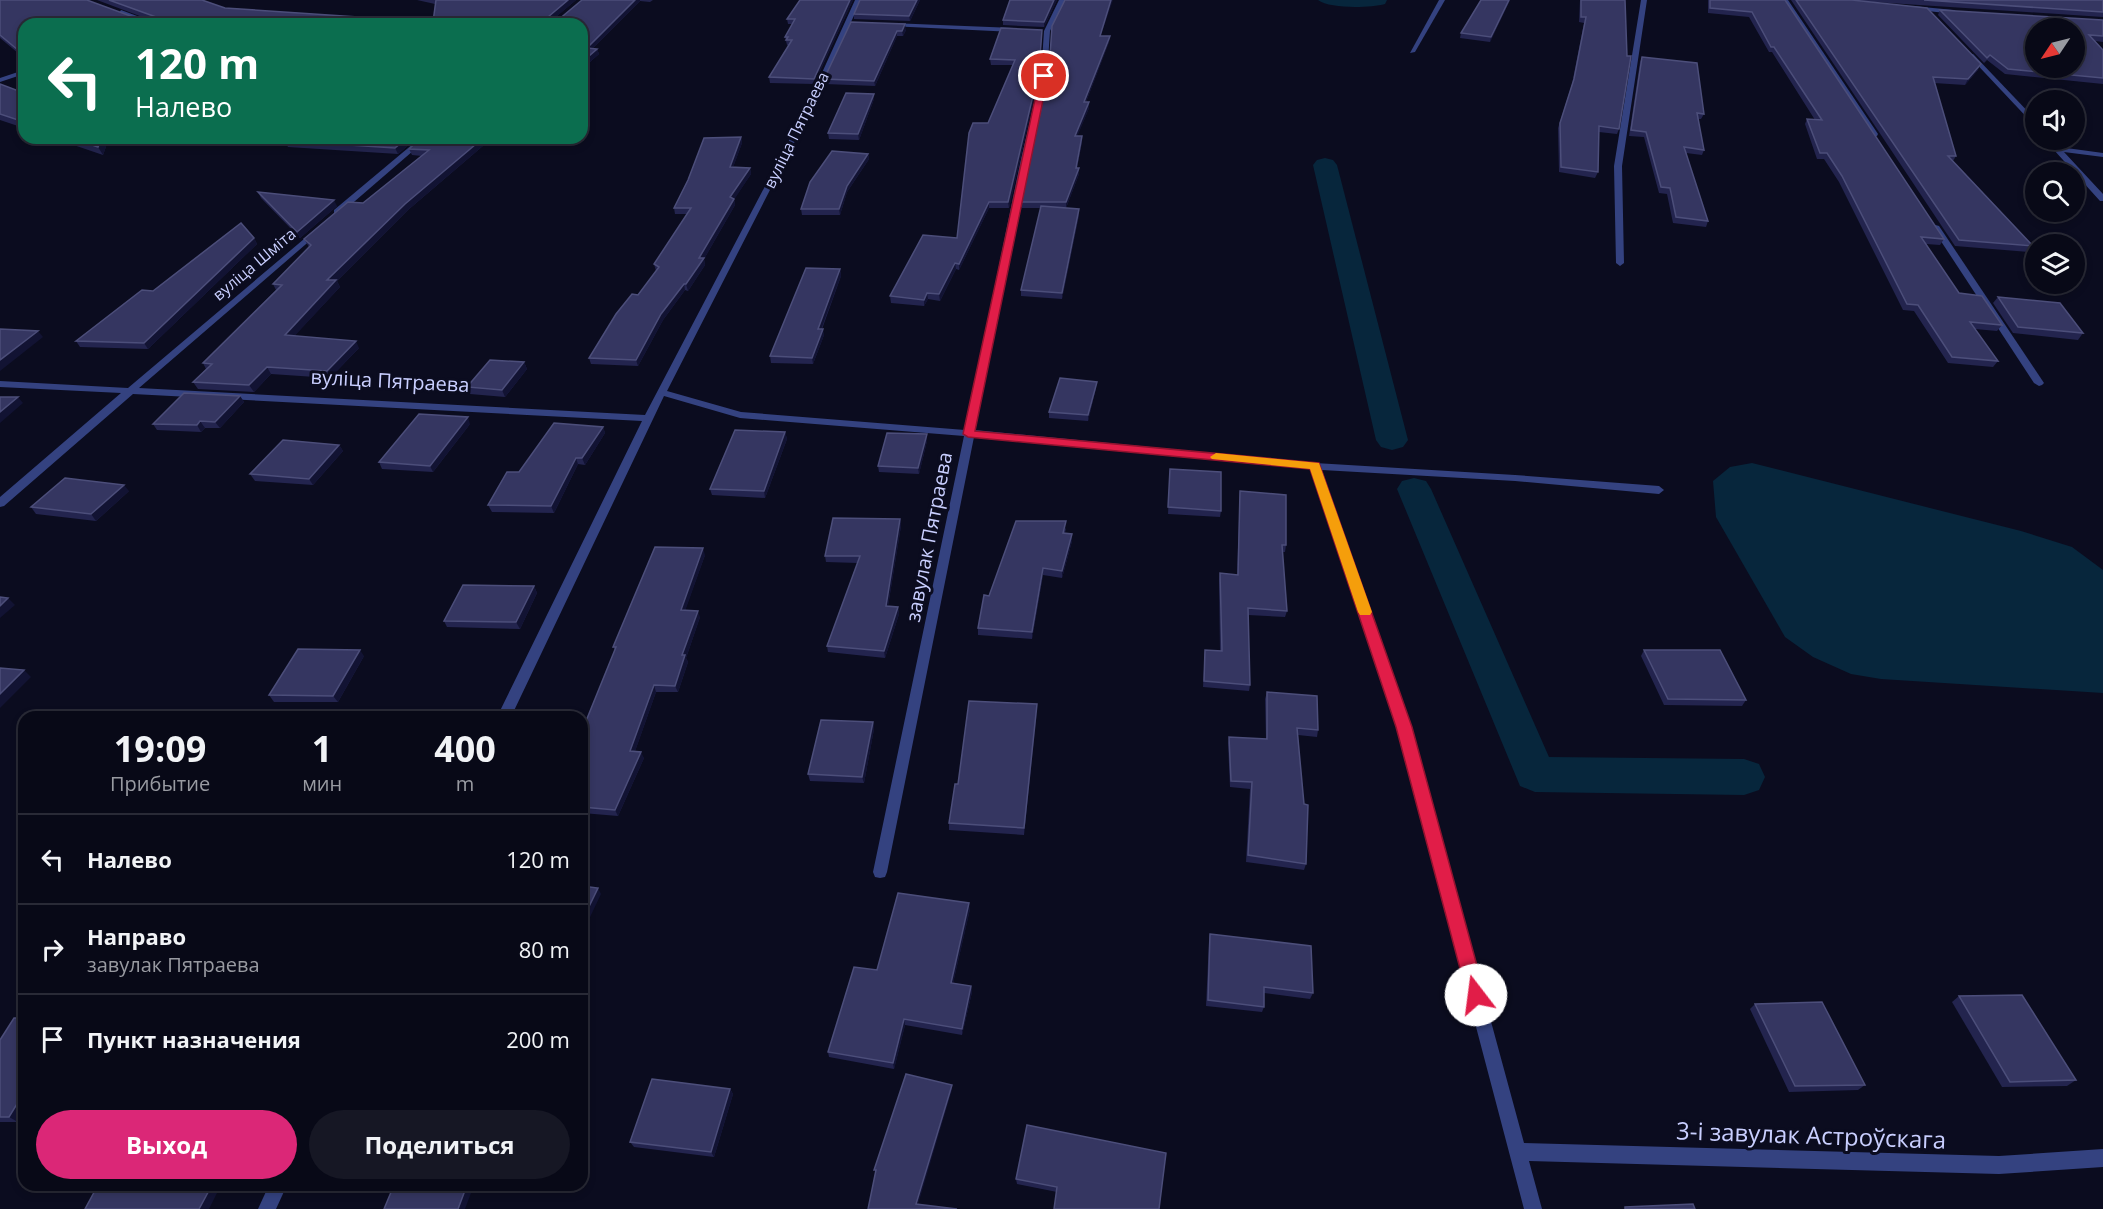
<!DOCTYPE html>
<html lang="ru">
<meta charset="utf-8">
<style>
body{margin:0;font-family:"Open Sans",sans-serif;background:#161724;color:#f1f3f6;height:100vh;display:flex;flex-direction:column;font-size:22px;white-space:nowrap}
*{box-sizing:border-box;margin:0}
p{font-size:20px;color:#989aa1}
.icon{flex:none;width:33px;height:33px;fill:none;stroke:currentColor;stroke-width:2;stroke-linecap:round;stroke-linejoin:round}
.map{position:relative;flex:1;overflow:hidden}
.details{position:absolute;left:18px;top:711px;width:570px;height:480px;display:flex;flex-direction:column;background:#080917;border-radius:18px;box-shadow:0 3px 9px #0003,0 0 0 2px #292a36}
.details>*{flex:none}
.banner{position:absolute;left:18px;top:18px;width:570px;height:126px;border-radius:18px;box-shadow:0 3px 9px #0003,0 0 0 2px #292a36;background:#0b6e4f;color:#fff;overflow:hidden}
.needle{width:39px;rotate:235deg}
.controls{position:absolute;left:2025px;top:18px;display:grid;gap:12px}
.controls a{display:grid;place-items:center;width:60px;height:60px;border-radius:50%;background:#080917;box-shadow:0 3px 9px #0003,0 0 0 2px #292a36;font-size:30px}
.pin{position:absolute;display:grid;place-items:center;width:51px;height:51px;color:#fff;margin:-26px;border:3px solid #fff;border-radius:50%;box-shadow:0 2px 6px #0007}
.me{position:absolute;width:66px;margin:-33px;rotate:345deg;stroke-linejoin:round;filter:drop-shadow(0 0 4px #0008)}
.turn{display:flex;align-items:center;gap:21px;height:126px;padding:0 18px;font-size:27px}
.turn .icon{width:78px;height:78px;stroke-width:2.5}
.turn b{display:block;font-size:42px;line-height:51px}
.eta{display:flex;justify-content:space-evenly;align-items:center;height:102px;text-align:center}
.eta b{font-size:36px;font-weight:700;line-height:42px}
.button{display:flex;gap:12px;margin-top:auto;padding:12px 18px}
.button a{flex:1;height:69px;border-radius:36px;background:#db2777;color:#fff;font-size:24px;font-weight:700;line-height:69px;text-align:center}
.button a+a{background:#161724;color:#f1f3f6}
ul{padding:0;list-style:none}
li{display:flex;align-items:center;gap:18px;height:90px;padding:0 18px;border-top:2px solid #292a36}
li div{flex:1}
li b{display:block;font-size:22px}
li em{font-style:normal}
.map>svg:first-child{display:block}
</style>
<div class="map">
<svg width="2103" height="1209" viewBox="0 0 2103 1209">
<rect width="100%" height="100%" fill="#0b0c1f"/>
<!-- water -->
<g fill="#07263c">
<path d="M1318 0H1387L1385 4C1369 8 1330 9 1318 0Z"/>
<path d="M1752 463 2021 531 2072 547 2103 570V693L1881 679 1851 674 1813 657 1785 637 1716 517 1713 481 1730 467Z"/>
</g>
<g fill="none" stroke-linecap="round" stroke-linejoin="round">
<!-- canal -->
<g fill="#07263c" fill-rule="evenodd">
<path d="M1325 158 1333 160 1337 165 1408 440 1403 447 1392 450 1381 447 1376 440 1313 165 1317 160Z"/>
<path d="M1414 478 1426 481 1431 489 1549 757 1744 759 1759 764 1765 777 1759 790 1744 795 1535 792 1520 786 1397 489 1402 481Z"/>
</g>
<!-- street -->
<g fill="#344280" fill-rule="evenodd">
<path d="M855 0H861L812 108 667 391 741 412 965 430 1021 159 1041 76 1044 31 1059 0H1065L1050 31 1047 76 1029 159 975 430 1315 463 1515 475 1659 486 1664 490 1659 494 1515 481 1322 470 1411 727 1524 1143 1999 1156 2103 1149V1167L1999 1174 1529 1161 1542 1209H1524L1397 727 1311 469 974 437 887 872 885 877 880 878 875 877 873 872 964 436 740 418 664 396 511 717H497L642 421 133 394 4 506 0 507V497L121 393 0 387V381L128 388 317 228 321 230 320 232 139 388 645 415 806 108Z"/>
<path d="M1439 0H1445L1415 52 1410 53Z"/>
<path d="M1641 0H1647L1622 166 1624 263 1620 266 1616 263 1614 166Z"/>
<path d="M1782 0H1788L1878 134 1877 136H1871Z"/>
<path d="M1912 6 1954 10 1957 12 1954 14 1910 9Z"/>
<path d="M121 10 156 23 157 24H148L119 13Z"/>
<path d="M891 23 1014 28 1017 30 1014 32 889 26Z"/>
<path d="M1969 54H1973L2036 120V127L1969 56Z"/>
<path d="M24 70V74L0 82V78Z"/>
<path d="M420 138H428L340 214H334V210Z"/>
<path d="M2045 140H2053L2059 147 2103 153V157L2064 152 2103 194V201H2100Z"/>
<path d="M1932 224 1939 226 2044 383 2042 385 2039 386 2034 383 1931 226Z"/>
<path d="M269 1185H287L276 1209H258Z"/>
</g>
</g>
<!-- wall -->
<g fill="#23244e">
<path d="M0 0 144 21H153L97 0H202L225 8 433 22 435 4 417 0H576L552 20H558L582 0H653L650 2 640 1 593 48 597 49 599 54 582 69V24H24V58L0 38Z"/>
<path d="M800 0H853L814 84 770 83 769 77 789 46 787 45 785 37 793 24H788L787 19Z"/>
<path d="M920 0 910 21 854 19V14Z"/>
<path d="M1010 0H1057L1044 27 1003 25V20Z"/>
<path d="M1481 0H1510L1490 42 1460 38 1461 33Z"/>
<path d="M1580 0H1625L1619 129 1617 134 1599 132 1598 172 1595 178 1559 172 1558 128 1572 84 1584 23 1579 22Z"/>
<path d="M1708 0H1785L1944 239 1940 245 1926 244 1959 293 2002 325 1997 331 1975 329 1998 361 1993 367 1948 363 1914 311 1903 310 1839 182 1824 159H1817L1805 124 1807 119 1815 120 1772 52H1769L1749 17 1708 13Z"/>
<path d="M1791 0H2103V17L1858 1 1978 70 1965 85 1934 83 1956 156 1953 161 2033 246 2029 252 1955 246Z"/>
<path d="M1940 10 2103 20V42L2095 41 2103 50V84L2005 74 1987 60 1984 63 1938 15Z"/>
<path d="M851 22 906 30 903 36H897L875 86 825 84 824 79Z"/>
<path d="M1001 28 1039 76 1009 208H989L959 270 956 269 940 301 928 299 924 306 891 303 890 296 957 238 988 123 1013 65H991L990 59Z"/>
<path d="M1101 36H1110L1109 42 1086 102 1089 108 1077 136 1082 142 1077 168 1079 174 1066 208 1079 215 1062 299 1021 296V290L1041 208H1022L1021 202 1049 71Z"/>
<path d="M1642 57 1704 114 1701 119H1698L1704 150 1702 155 1686 153 1708 221 1706 227 1673 223 1667 194 1659 193 1644 137 1629 136 1640 62Z"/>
<path d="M0 84 24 93V128L0 120Z"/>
<path d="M874 99 859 140 829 139 828 133Z"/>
<path d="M741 137 742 143 733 167 750 168 751 174 734 199 735 205 704 259 705 265 688 291 685 290 663 320 638 366 591 364 589 358 656 271 654 264 687 214H675L674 208Z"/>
<path d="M53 138H109L103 155Z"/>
<path d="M289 138H417L398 154 288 147 285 141Z"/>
<path d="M421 138H502L493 146 484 145 408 210 337 281 340 287 294 336 359 348 330 378 271 374 254 392 198 389 193 382 206 369 203 363 276 290 273 284 309 247 304 239 363 203 422 156 412 155 409 149Z"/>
<path d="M868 154 869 159 847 192 840 215H802L801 209Z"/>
<path d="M258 192 337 206 300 238 261 198Z"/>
<path d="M254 238 257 244 148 349 80 347 76 341 153 291Z"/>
<path d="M840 269 841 276 822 329 824 335 813 364 771 363 770 356Z"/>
<path d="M1998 297 2083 333 2078 340 2013 333 1993 303Z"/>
<path d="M524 362 527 369 505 397 470 394 467 387Z"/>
<path d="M1096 388 1088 421 1049 418V412Z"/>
<path d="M240 396 244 402 220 428H205L201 432 157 430 153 424Z"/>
<path d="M470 424 433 472 382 469 379 462Z"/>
<path d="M603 427 605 433 585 465 578 464 554 513 492 512 488 505 519 472Z"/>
<path d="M785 432 787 439 765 498 712 495 710 489Z"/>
<path d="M927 441 919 474 879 472 878 466Z"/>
<path d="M339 445 343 451 313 485 255 481 250 474Z"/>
<path d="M1170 469 1221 511 1220 517 1168 514Z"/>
<path d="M129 491 96 521 36 514 31 507Z"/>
<path d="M1240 491 1286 545 1285 552H1282L1287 611 1285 617 1248 615 1250 685 1249 691 1203 687 1205 650 1220 651 1219 580 1220 573 1237 575Z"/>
<path d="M900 519 901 526 888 606 898 607 899 614 885 658 828 652 827 646 858 563 826 562 825 556Z"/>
<path d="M1066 528 1065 533 1072 534V541L1062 578 1043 575 1032 639 978 635V628L989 596Z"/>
<path d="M705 555 685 610 700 617 686 658 688 662 678 692H656L635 751 644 758 618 816 582 813V731L615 650 613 647Z"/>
<path d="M534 586 537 593 520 629 447 627 444 621Z"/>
<path d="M1644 650 1746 700 1742 706 1664 705 1641 656Z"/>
<path d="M364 656 338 702H274L269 695Z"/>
<path d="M1267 692 1318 730 1317 737 1298 735 1306 864 1304 870 1246 862 1250 789 1230 787 1228 743 1229 737 1266 739 1265 699Z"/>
<path d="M1037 704 1024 835 949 830V823L958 784Z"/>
<path d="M873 722 874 729 864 783 810 781 808 774Z"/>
<path d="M970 909 953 983 971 986 972 992 962 1035 905 1025 894 1069 829 1057 828 1052 877 970Z"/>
<path d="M1210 934 1313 993 1310 999 1264 993V1007L1262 1012 1206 1006 1209 940Z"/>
<path d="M1959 996 2076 1080 2067 1086 2002 1087 1952 1002Z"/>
<path d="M1755 1004 1865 1085 1858 1090 1789 1092 1750 1009Z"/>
<path d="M24 1018V1111L18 1122H0V1040Z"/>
<path d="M730 1089 733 1094 714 1157 634 1147 630 1142Z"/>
<path d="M1166 1153 1057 1192 1017 1184 1016 1179Z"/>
</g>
<!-- shaded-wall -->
<g fill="#121333">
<path d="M568 0H576L550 22 548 20V17Z"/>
<path d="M635 0H640V1L588 53 587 48Z"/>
<path d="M850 0H853L814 84V79Z"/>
<path d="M917 0H920L910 21 909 16Z"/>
<path d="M1054 0H1057L1044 27V22Z"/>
<path d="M1111 0H1113L1099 41 1100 36Z"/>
<path d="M1509 0H1510L1490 42 1491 37Z"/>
<path d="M905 24 906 30 903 36 902 31Z"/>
<path d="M897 31V36L875 86 874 81Z"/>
<path d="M1042 35 1039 76 1009 208 1008 202Z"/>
<path d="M1110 36 1109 42 1084 107V102Z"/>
<path d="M597 49 599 54 582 69V62Z"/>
<path d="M1981 64 1978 70 1965 85 1968 79Z"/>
<path d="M874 94V99L859 140 858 134Z"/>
<path d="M1089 102V108L1075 142V136Z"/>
<path d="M1082 136V142L1076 174V168Z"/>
<path d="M741 137 742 143 731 173 730 167Z"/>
<path d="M102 138H109L103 155 98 147Z"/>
<path d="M407 138H417L398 154 395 148Z"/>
<path d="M493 138H502L493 146 491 140Z"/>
<path d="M482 139 484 145 408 210 337 281 340 287 289 342 285 335 327 280 405 204Z"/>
<path d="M868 154 869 159 847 192 840 215 839 209 847 186Z"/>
<path d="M750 168 751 174 732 203 730 197Z"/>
<path d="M1079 168V174L1066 208V202Z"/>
<path d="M734 199 735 205 704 259 705 265 688 291 686 284 699 258Z"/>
<path d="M334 200 337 206 300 238 297 232Z"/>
<path d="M989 202V208L959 270V264Z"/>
<path d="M1079 209V215L1062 299V293Z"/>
<path d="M254 238 257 244 148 349 144 343Z"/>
<path d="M955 263 956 269 940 301 939 294Z"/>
<path d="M840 269 841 276 819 335 818 329Z"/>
<path d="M684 284 685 290 663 320 638 366 636 360 661 314Z"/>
<path d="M927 293 928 299 924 306V300Z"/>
<path d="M823 329 824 335 813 364 812 358Z"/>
<path d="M38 331 43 337 0 371V360Z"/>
<path d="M356 341 359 348 330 378 327 371Z"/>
<path d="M524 362 527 369 505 397 502 390Z"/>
<path d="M267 367 271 374 254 392 249 385Z"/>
<path d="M1097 382 1096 388 1088 421V415Z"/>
<path d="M240 396 244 402 220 428 215 422Z"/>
<path d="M18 397 23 403 0 423V412Z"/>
<path d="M468 417 470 424 433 472 430 466Z"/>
<path d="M200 421 205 428 201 432 197 425Z"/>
<path d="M603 427 605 433 585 465 582 458Z"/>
<path d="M785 432 787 439 765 498 764 491Z"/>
<path d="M927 434V441L919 474 918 468Z"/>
<path d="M339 445 343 451 313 485 309 479Z"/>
<path d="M576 458 578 464 554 513 551 506Z"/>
<path d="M124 485 129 491 96 521 91 514Z"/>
<path d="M900 519 901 526 887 612 886 606Z"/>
<path d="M1072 534V541L1062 578V571Z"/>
<path d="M703 548 705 555 683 617 681 610Z"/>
<path d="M1043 568V575L1032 639V632Z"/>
<path d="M534 586 537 593 520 629 516 622Z"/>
<path d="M8 598 15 605 0 618V606Z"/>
<path d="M898 607 899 614 885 658 884 651Z"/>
<path d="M698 611 700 617 686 658 688 662 678 692 675 686 682 655Z"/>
<path d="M360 650 364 656 338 702 333 696Z"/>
<path d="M24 670 31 677 0 708V694Z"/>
<path d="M654 685 656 692 633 757 630 751Z"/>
<path d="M1037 704V710L1024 835V828Z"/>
<path d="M873 722 874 729 864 783 862 777Z"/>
<path d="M641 752 644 758 618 816 615 810Z"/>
<path d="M598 888 601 894 582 934V921Z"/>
<path d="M969 903 970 909 952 988 951 983Z"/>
<path d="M971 986 972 992 962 1035V1029Z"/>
<path d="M904 1019 905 1025 894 1069 893 1063Z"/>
<path d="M952 1085V1090L917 1208 916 1204Z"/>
<path d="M730 1089 733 1094 714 1157 711 1152Z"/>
<path d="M20 1099 24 1101V1111L18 1122 9 1117Z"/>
<path d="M212 1185 219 1189 209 1209H199Z"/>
<path d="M467 1185H474L465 1209H458Z"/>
</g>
<!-- building -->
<g fill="#353661" stroke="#4c4e7a" stroke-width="1.5" fill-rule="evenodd">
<path d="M0 0H87L144 21H154L156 17 109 0H202L225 8 433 22 436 0H568L548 17V20H558L582 0H635L587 48 597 49 582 62V24H24V55L0 35Z"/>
<path d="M800 0H850L814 79 769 77 792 40H786L788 37H785L795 19H787Z"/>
<path d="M860 0H917L909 16 854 14Z"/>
<path d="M1010 0H1054L1044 22 1003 20Z"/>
<path d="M1065 0H1111L1100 36H1110L1084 102H1089L1075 136H1082L1076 168H1079L1066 202H1021L1049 71 1052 26Z"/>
<path d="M1481 0H1509L1491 37 1461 33Z"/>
<path d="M1581 0H1625L1627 56H1631L1619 129 1599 126 1598 172 1561 167 1560 123 1574 79 1586 17H1581Z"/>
<path d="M1710 0H1785L1944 239 1921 237 1959 293 1982 296 2002 325 1970 322 1998 361 1952 357 1918 305 1907 304 1842 176 1827 153H1820L1807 119 1822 120 1774 47H1771L1752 12 1710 8Z"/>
<path d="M1796 0H1852L1927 8 1981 64 1968 79 1933 77 1956 156H1948L2033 246 1959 240Z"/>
<path d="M1924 0H2103V12Z"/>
<path d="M1940 10 2103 20V36L2089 35 2103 50V78L2008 69 1990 55 1987 58ZM2036 28H2074V68H2036Z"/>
<path d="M851 22 905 24 902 31H897L874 81 824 79Z"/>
<path d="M1001 28 1042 30 1039 70 1008 202H989L959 264 955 263 939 294 927 293 924 300 890 296 923 235 957 238 969 133 973 123H988L1015 60 990 59Z"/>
<path d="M1642 57 1697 63 1704 114 1697 113 1704 150 1684 147 1708 221 1676 217 1670 188 1661 187 1646 132 1631 130Z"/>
<path d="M0 84 24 93V122L0 114Z"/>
<path d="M846 93 874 94 858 134 828 133Z"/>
<path d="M741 137 730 167 750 168 730 197 734 199 699 258H704L686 284H684L661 314 636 360 589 358 616 314 632 294 638 295 659 267 654 264 691 208H674L688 180 704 138Z"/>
<path d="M72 138H102L98 147Z"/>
<path d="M289 138H407L395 148 285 141Z"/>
<path d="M421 138H493L491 140 482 139 405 204 327 280H336L285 335 356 341 327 371 267 367 249 385 193 382 212 364 203 363 282 285 273 284 311 245 304 239 348 202 363 203 429 150 409 149Z"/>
<path d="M832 151 868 154 847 186 839 209H801L810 182Z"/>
<path d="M258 192 334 200 297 232Z"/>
<path d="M1041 206 1079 209 1062 293 1021 290Z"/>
<path d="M241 223 254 238 144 343 76 341 142 290 153 291Z"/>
<path d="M806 268 840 269 818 329H823L812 358 770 356Z"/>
<path d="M1998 297 2060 303 2083 333 2018 327Z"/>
<path d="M0 329 38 331 0 360Z"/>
<path d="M490 360 524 362 502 390 467 387Z"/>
<path d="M1060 378 1097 382 1088 415 1049 412Z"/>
<path d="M184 393 240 396 215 422 200 421 197 425 153 424Z"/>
<path d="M0 397H18L0 412Z"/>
<path d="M419 414 468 417 430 466 379 462Z"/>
<path d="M554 423 603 427 582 458H576L551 506 488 505 507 472H519Z"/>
<path d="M735 430 785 432 764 491 710 489Z"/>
<path d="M887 433 927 434 918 468 878 466Z"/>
<path d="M283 440 339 445 309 479 250 474Z"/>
<path d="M1170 469 1221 472V511L1168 507Z"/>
<path d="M65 478 124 485 91 514 31 507Z"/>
<path d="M1240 491 1286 495V545H1282L1287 611 1248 608 1250 685 1204 681 1205 650 1222 651 1220 573 1238 575Z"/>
<path d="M833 518 900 519 886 606 898 607 884 651 827 646 860 556H825Z"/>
<path d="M1016 521H1066L1063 533 1072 534 1062 571 1043 568 1032 632 978 628 984 595 989 596Z"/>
<path d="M655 547 703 548 681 610 698 611 682 655H685L675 686 654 685 630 751 641 752 615 810 582 807V731L616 647H613Z"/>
<path d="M463 585 534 586 516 622 444 621Z"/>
<path d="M0 597 8 598 0 606Z"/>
<path d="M298 649 360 650 333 696 269 695Z"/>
<path d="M1644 650H1720L1746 700 1668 699Z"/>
<path d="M0 668 24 670 0 694Z"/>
<path d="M1267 692 1317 696 1318 730 1297 728 1304 804 1308 805 1306 864 1248 855 1252 782 1231 781 1229 737 1267 739Z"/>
<path d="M969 701 1037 704 1024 828 949 823 955 784H958Z"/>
<path d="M821 720 873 722 862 777 808 774Z"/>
<path d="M582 886 598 888 582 921Z"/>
<path d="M898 893 969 903 951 983 971 986 962 1029 904 1019 893 1063 828 1052 854 967 877 970Z"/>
<path d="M1210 934 1311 946 1313 993 1264 987V1007L1208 1000Z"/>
<path d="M2022 995 2076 1080 2010 1082 1959 996Z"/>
<path d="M1822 1002 1865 1085 1795 1086 1755 1004Z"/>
<path d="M14 1018H24V1099H20L9 1117H0V1040Z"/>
<path d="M906 1074 952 1085 916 1204 957 1209H868L876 1170H874Z"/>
<path d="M652 1079 730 1089 711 1152 630 1142Z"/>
<path d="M1027 1125 1166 1153 1159 1209H1054L1057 1187 1016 1179Z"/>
<path d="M98 1185H212L199 1209H85Z"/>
<path d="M394 1185H467L458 1209H384Z"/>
<path d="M1693 1204 1695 1209H1625V1207Z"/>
</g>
<!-- route -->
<path fill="#e11d48" stroke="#92132f" stroke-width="1.5" d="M1044 74 1048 76 975 431 1319 463 1412 727 1485 995 1482 1001 1476 1004 1470 1001 1467 995 1396 727 1310 469 968 437 963 434 1040 76Z"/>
<!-- slow -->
<path fill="#f59e0b" d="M1216 453 1319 463 1372 612 1370 615H1360L1358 612 1310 469 1212 459 1210 457Z"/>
<g text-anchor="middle" stroke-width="6" stroke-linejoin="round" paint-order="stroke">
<!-- far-street labels -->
<g font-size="16" fill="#c9cfff" stroke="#0b0c1f">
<text transform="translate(796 130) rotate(-64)" y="6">вуліца Пятраева</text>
<text transform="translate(254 264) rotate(-40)" y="6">вуліца Шміта</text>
</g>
<!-- street labels -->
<g font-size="20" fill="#c9cfff" stroke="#0b0c1f">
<text transform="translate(390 381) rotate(3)" y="7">вуліца Пятраева</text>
<text transform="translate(929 537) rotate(-79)" y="7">завулак Пятраева</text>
</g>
<!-- near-street labels -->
<g font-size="24" fill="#c9cfff" stroke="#0b0c1f">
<text transform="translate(1811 1136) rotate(2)" y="8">3-і завулак Астроўскага</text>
</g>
</g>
</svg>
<div class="controls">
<a><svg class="needle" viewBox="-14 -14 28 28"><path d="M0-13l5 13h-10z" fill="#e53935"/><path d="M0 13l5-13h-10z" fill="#989aa1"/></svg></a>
<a><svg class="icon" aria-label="sound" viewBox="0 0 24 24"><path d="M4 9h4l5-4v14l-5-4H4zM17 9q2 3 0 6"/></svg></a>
<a><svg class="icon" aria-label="search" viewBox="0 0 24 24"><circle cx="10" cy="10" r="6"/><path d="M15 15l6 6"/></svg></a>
<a><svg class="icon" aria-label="layers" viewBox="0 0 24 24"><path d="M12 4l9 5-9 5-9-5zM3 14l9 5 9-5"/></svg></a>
</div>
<div class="pin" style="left:1044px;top:76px;background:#d93025"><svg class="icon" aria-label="arrive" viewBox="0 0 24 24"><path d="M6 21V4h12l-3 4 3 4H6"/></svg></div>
<svg class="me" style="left:1476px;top:995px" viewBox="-20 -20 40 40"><circle r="19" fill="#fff"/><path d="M0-13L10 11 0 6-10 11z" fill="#e11d48"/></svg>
<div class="banner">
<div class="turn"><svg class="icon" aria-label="left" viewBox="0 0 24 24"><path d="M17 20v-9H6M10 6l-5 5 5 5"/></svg><div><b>120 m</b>Налево</div></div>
</div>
<section class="details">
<div class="eta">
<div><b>19:09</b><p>Прибытие</p></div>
<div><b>1</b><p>мин</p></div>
<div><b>400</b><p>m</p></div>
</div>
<ul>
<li><svg class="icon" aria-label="left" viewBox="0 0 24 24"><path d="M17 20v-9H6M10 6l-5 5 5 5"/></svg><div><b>Налево</b></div><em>120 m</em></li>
<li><svg class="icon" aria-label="right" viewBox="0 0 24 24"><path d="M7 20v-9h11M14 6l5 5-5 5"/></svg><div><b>Направо</b><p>завулак Пятраева</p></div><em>80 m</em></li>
<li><svg class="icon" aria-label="arrive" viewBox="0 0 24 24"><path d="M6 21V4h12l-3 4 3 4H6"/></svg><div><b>Пункт назначения</b></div><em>200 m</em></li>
</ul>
<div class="button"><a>Выход</a><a>Поделиться</a></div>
</section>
</div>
